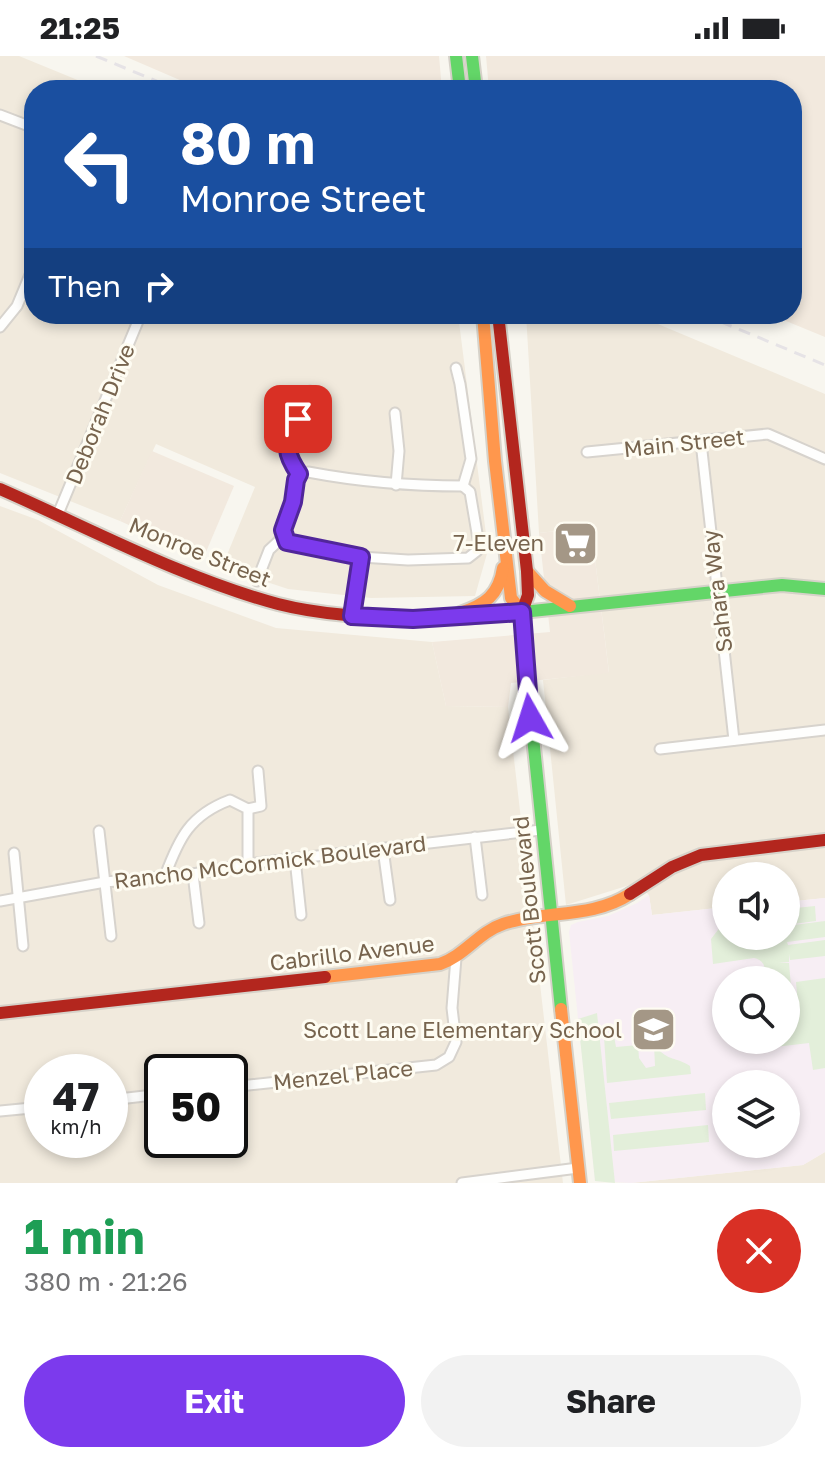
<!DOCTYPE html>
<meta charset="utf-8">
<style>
body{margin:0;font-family:"Golos Text",sans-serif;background:#f2f2f2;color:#202124;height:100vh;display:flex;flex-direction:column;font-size:30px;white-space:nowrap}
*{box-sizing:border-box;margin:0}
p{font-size:26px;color:#757577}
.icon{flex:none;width:44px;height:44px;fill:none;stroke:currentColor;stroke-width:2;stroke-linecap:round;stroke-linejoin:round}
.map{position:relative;height:1127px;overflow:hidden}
.panel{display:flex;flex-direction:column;background:#fff;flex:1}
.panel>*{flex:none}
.banner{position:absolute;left:24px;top:24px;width:778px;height:244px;border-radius:32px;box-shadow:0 4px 12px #0003;background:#1a4fa0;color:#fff;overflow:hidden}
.buttons{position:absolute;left:712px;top:806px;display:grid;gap:16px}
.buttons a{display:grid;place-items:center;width:88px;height:88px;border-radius:50%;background:#fff;box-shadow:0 4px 12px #0003;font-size:40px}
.speed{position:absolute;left:24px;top:998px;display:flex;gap:16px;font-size:40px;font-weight:700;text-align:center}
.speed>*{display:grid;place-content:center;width:104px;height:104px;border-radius:50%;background:#fff;box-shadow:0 4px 12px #0003;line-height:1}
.speed small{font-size:20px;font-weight:400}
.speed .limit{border:4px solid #111;border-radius:12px;background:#fff;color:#111}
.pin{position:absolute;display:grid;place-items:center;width:68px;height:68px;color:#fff;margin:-34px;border-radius:16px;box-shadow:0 4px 12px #0006}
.me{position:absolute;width:88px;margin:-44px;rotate:354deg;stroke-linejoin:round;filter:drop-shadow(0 0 6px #0008)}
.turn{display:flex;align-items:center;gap:28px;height:168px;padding:0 24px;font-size:36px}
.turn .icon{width:104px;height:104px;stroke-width:2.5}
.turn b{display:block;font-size:56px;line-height:68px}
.then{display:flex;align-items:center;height:76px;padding:0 24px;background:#0003;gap:16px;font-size:30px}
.round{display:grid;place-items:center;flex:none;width:84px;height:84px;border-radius:42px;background:#f2f2f2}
.summary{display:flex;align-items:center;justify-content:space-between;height:136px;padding:0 24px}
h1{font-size:48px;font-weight:700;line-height:60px;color:#1e9e55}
.primary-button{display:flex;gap:16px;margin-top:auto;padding:16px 24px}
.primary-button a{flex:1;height:92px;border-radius:48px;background:#7c3aed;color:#fff;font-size:32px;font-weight:700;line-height:92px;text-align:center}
.primary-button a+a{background:#f2f2f2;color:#202124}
.status{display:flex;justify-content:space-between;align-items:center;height:56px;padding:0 40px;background:#fff;direction:ltr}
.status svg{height:22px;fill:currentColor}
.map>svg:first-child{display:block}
</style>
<div class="status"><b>21:25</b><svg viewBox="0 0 49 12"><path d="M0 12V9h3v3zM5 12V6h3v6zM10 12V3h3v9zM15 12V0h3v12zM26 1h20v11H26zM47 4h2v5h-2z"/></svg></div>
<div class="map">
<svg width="825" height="1127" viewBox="0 0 825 1127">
<rect width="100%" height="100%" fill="#f8f6ef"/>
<!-- residential -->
<g fill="#f1eadd" fill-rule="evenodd">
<path d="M0 0H19L102 34H34V258H458L488 494 475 540 371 542 288 533 222 511 255 431 156 388 120 465 0 417Z"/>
<path d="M526 258H634L825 338V842L786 846V820H726V851L652 859 649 839 636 827 566 849 543 624 609 616 591 471 539 477Z"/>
<path d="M0 450 38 464 158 529 276 572 432 586 446 650 508 651 563 1127H0ZM42 1016H110V1084H42ZM162 1016H230V1084H162Z"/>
<path d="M825 1096V1127H631L803 1109Z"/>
</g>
<!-- commercial -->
<g fill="#f2e9de">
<path d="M124 0H439L442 34H203Z"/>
<path d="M486 0H825V281L769 258H792V34H489Z"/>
<path d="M152 395 234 430 203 503 120 465Z"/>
<path d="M591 471 609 617 511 627 508 651 446 650 432 586 550 576 539 477Z"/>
</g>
<!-- education -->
<path fill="#f7eef4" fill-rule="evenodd" d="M649 839 652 859 726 851V880H786V846L825 842V1096L803 1109 631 1127 595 1125 569 876 571 869 578 866 608 860 637 847ZM726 924H786V984H726ZM726 1028H786V1088H726Z"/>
<!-- green -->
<g fill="#e3efda">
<path d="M815 850 816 865 786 869V853Z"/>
<path d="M825 865V881L787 886 788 889 825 884V900L790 904 789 898V906L778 907H789L791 930 787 935 786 924H766C765 913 766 905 754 902L713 908 711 883 721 870 726 869V880H786V870Z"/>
<path d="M825 922V1012L813 1014 809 987 775 991 774 984H786V952L798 950 796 926Z"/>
<path d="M597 957 615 1127 595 1125 578 963Z"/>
<path d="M614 980 616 991 638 989 639 1002 646 1012 655 1010 654 989C670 1007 675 1000 690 1010L691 1018 607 1027 604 981Z"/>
<path d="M705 1037 706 1054 611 1063 609 1047Z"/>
<path d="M708 1069 709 1086 614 1095 613 1079Z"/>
</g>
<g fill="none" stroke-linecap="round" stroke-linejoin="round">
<defs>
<g id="street">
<path d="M0 59 34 72"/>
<path d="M0 271 17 250 34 209"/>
<path d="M456 312 460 328 471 403 463 430"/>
<path d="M395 357 399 395 396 429"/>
<path d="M701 386 734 684"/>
<path d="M587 396 768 378 825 403"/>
<path d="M299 418 296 424 293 446 283 474 287 486 361 501 408 504 468 502 477 495 479 489 470 436 463 430"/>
<path d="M299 418 308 416C361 426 408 430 463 430"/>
<path d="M299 418 287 401V390L310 335"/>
<path d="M58 458 141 258"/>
<path d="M257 525 269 494 284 480"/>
<path d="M352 560 361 501"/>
<path d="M660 693 825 674"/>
<path d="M248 753 261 750 258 715"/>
<path d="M99 775 111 880"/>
<path d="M475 781 482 839"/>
<path d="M383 793 390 844"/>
<path d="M14 797 23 890"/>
<path d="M295 803 301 859"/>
<path d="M193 818 199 867"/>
<path d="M165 820C179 782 190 759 230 744L248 753V808"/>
<path d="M0 845 105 826 193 818 248 808 541 774"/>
<path d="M230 1031 436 1009 449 1001 456 986 452 952 456 902"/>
<path d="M110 1044 162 1038"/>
<path d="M0 1055 42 1051"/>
<path d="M462 1127 578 1112"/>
</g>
<g id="fast">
<path d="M456 0 460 34"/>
<path d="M472 0 476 34"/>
<path d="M412 563 464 562 782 529 825 533"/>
<path d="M524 594 561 953"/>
</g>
<g id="slow">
<path d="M483 258 495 405 511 542 522 556"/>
<path d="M527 515 545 535 570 550"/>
<path d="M460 557C485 549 499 539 503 512"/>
<path d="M325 921 440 908C464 900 479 876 503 868 543 854 592 863 630 838"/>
<path d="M561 953 580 1127"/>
</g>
<g id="jam">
<path d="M498 258 527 515 528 539 522 556 524 594"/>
<path d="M0 433C89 472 184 523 278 548 321 559 367 561 412 563"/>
<path d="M630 838 672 811 701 799 825 784"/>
<path d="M0 957 325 921"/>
</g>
</defs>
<!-- street casing -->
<use href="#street" stroke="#d7d3cd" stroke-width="13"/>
<!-- fast casing -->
<use href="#fast" stroke="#d6d2c9" stroke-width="16"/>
<!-- slow casing -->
<use href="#slow" stroke="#d6d2c9" stroke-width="16"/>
<!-- jam casing -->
<use href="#jam" stroke="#d6d2c9" stroke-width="16"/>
<!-- street -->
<use href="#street" stroke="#fefefd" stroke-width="9"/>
<!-- fast -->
<use href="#fast" stroke="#63d668" stroke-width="12"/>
<!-- slow -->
<use href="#slow" stroke="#ff974d" stroke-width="12"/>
<!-- jam -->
<use href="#jam" stroke="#b3261e" stroke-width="12"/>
<!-- rail -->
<g stroke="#e6e3e6" stroke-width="3" stroke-dasharray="12 8" stroke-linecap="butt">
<path d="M96 0 178 34"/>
<path d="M702 258 825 309"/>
</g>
</g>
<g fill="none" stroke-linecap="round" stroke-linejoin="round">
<defs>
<path id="route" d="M298 363C287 390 282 392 299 418L296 424 293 446 283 474 287 486 361 501 352 560 413 563 522 556 530 662"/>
</defs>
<!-- route casing -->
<use href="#route" stroke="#51269a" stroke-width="20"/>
<!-- route -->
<use href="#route" stroke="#7c3aed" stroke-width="14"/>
</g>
<!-- icons -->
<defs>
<symbol id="supermarket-square" viewBox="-11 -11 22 22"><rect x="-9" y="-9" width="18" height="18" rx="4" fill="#a49786" stroke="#fefcf2"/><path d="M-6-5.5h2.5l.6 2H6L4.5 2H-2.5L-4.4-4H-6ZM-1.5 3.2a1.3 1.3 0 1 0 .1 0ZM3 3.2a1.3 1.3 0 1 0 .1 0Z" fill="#fff"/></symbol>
<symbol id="school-square" viewBox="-11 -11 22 22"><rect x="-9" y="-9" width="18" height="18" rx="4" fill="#a49786" stroke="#fefcf2"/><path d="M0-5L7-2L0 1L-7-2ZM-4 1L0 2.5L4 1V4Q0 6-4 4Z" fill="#fff"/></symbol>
</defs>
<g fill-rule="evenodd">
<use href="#supermarket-square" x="550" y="462" width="51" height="51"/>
<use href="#school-square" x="628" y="948" width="51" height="51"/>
</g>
<g text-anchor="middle" stroke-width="6" stroke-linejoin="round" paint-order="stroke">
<!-- street labels -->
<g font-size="22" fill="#77644e" stroke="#fefcf2">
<text transform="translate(100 358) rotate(-68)" y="8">Deborah Drive</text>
<text transform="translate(684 387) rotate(-6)" y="8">Main Street</text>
<text transform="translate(200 496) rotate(22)" y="8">Monroe Street</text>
<text transform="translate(717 535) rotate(-97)" y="8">Sahara Way</text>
<text transform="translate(270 806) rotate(-7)" y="8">Rancho McCormick Boulevard</text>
<text transform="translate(529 844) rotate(-96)" y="8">Scott Boulevard</text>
<text transform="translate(352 897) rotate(-7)" y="8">Cabrillo Avenue</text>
<text transform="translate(343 1019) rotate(-6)" y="8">Menzel Place</text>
</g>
<!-- poi labels -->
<g font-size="22" fill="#77644e" stroke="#fefcf2" text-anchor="end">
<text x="544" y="495">7-Eleven</text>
<text x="622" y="982">Scott Lane Elementary School</text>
</g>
</g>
</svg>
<div class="buttons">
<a><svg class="icon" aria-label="sound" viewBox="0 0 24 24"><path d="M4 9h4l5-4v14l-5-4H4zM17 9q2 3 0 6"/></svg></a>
<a><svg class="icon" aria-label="search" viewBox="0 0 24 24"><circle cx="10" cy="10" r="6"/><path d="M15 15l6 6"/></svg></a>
<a><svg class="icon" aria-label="layers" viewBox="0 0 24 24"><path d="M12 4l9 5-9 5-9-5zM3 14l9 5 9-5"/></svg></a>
</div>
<div class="speed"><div>47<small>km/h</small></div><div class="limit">50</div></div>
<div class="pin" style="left:298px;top:363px;background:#d93025"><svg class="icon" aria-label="arrive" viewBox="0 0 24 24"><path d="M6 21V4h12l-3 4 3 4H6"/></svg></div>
<svg class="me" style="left:530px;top:662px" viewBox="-20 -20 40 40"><path d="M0-17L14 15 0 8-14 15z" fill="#7c3aed" stroke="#fff" stroke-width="4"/></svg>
<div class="banner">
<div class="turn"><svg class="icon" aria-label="left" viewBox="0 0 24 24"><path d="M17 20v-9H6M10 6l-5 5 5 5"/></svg><div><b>80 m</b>Monroe Street</div></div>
<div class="then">Then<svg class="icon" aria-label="right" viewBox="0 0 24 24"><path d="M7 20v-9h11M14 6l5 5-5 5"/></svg></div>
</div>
</div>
<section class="panel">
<div class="summary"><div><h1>1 min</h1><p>380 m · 21:26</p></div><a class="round" style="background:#d93025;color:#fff"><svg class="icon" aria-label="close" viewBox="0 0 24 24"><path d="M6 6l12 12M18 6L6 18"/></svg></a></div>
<div class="primary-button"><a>Exit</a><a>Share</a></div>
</section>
